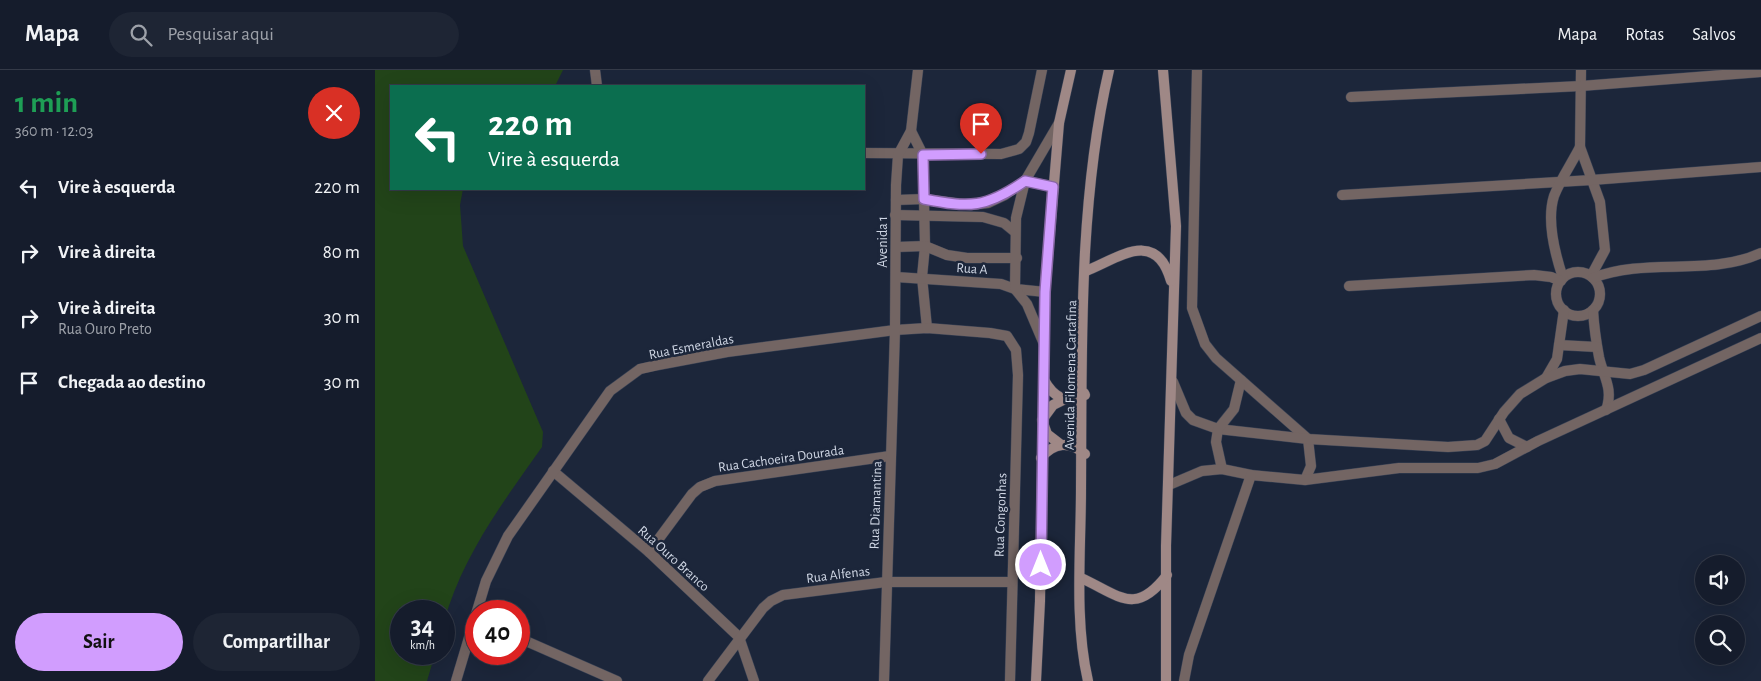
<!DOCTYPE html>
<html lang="pt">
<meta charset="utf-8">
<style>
body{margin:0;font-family:"Alegreya Sans",sans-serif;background:#1e2534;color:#f1f3f6;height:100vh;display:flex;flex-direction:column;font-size:19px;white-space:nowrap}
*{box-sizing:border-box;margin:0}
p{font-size:16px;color:#9da1a9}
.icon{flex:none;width:28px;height:28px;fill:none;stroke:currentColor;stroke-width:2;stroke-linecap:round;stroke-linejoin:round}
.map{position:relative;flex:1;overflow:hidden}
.side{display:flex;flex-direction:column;background:#151c2c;width:375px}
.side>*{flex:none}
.guide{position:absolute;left:15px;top:15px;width:475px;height:105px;border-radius:0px;box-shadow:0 5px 20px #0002,0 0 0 1px #343a48;background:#0b6e4f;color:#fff;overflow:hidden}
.controls{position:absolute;left:1320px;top:485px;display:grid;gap:10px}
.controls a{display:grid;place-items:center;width:50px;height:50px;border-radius:50%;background:#151c2c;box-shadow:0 5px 20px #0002,0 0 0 1px #343a48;font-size:25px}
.speed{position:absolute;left:15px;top:530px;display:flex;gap:10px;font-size:25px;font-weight:700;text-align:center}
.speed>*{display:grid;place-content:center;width:65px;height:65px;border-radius:50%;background:#151c2c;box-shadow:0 5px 20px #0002,0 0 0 1px #343a48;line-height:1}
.speed small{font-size:12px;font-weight:400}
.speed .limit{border:8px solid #d22;background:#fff;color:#111}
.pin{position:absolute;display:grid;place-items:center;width:42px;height:42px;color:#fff;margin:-51px -21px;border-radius:50% 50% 50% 0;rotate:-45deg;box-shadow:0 0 5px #0007}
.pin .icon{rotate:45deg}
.me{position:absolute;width:55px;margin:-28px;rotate:0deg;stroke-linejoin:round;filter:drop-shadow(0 0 4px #0008)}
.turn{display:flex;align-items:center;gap:18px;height:105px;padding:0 15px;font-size:22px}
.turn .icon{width:65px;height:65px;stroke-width:2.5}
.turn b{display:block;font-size:35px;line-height:42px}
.round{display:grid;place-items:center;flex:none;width:52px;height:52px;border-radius:26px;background:#1e2534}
.head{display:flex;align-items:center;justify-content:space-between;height:85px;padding:0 15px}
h1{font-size:30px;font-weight:700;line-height:38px;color:#1e9e55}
.cta{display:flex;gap:10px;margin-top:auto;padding:10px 15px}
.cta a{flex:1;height:58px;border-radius:30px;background:#d19dfe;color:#111;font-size:20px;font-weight:700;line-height:58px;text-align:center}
.cta a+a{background:#1e2534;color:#f1f3f6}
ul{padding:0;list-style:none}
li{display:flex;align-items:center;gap:15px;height:65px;padding:0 15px}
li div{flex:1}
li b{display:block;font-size:19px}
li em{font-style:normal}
header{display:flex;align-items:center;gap:30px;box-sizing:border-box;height:70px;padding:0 25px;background:#151c2c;border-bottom:1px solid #343a48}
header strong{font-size:24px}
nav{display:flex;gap:28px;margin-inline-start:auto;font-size:18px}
.search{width:350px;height:45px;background:#1e2534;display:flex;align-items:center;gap:12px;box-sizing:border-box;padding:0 18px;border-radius:28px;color:#9da1a9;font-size:19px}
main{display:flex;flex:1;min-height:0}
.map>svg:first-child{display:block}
</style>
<header>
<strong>Mapa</strong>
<div class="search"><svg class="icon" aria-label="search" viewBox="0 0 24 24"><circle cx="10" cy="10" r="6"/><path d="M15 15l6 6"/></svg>Pesquisar aqui</div>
<nav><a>Mapa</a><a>Rotas</a><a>Salvos</a></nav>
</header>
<main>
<section class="side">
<div class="head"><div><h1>1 min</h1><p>360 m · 12:03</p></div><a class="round" style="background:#d93025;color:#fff"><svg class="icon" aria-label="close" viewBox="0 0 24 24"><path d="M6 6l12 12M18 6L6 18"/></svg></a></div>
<ul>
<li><svg class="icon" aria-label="left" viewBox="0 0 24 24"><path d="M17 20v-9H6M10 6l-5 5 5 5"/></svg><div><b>Vire à esquerda</b></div><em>220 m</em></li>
<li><svg class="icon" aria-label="right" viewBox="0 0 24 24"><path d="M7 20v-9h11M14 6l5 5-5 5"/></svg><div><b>Vire à direita</b></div><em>80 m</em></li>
<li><svg class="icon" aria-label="right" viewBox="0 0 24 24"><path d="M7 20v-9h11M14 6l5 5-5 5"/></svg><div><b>Vire à direita</b><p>Rua Ouro Preto</p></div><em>30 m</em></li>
<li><svg class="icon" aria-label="arrive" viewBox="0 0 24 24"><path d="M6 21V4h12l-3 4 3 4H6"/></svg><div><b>Chegada ao destino</b></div><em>30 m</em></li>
</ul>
<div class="cta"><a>Sair</a><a>Compartilhar</a></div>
</section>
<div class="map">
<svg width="1386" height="611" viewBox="0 0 1386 611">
<rect width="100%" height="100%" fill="#1c263a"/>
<!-- green -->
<path fill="#224419" d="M0 0H188L180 16H16V119H88L85 135 88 176 168 362 167 377C129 431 87 486 69 552V541H26V584H60L52 611H0Z"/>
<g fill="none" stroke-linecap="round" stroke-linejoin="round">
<defs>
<g id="street">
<path d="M220 0 222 16"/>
<path d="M822 0 817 238 830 274 841 288 933 369 936 396 930 410"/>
<path d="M1206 0 1205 77 1225 132 1230 180 1216 206"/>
<path d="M976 27 1206 16 1386 2"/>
<path d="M536 61 548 85 550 176 547 207 552 258"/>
<path d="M489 83 626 84 644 79 651 72 654 63 667 0"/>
<path d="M967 125 1217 110 1386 97"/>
<path d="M521 130 549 129 595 135 613 133 630 125 650 111 679 117"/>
<path d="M520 145 608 147 629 153 640 162"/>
<path d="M521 177 550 176 572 185 592 188H642"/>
<circle cx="1203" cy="224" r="22"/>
<path d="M521 207 626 214 640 219 670 222"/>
<path d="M1188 208C1180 184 1171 151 1179 126 1185 110 1197 93 1205 77"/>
<path d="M1218 208C1271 187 1334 207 1386 183"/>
<path d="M974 216 1159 205 1176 207 1186 211"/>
<path d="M1218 240C1219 256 1221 271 1224 287 1228 306 1239 319 1231 340"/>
<path d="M669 274 652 234 640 219 641 148 650 111 684 53"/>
<path d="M1184 275 1222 277"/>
<path d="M1171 308 1182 289 1189 240"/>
<path d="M798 312 811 343 818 350 843 359 933 369 1073 377 1102 375 1110 371 1129 342 1145 324 1171 308 1190 301 1205 299 1255 304 1269 300 1386 246"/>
<path d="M1124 349 1134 368 1152 377"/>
<path d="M847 399 841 372 843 359 859 339 866 310"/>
<path d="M178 401 274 482 364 567 379 611"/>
<path d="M794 415 827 401 847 399 876 405 930 410 1024 398H1103L1120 394 1163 371 1386 268"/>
<path d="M274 482 317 424 325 417 340 411 515 386"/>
<path d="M144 568 242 611"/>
<path d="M81 611 111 511 133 466 235 321 265 299 283 295 352 282 520 260 552 258 615 263 632 266 641 280 643 305 635 611"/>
<path d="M333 611 388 538 396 531 408 525 511 512H637"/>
<path d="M509 611 520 260 521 115 523 85 536 61 543 0"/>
<path d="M809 611 814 585 876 405"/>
</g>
<g id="secondary">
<path d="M788 0 801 156 791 476V611"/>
<path d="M711 201C742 189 781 157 796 211"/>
<path d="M669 310C679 328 691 334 710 325L709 323"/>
<path d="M685 374 672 364 667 350 678 335 688 330"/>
<path d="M666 388C679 372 695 371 710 384"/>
<path d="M706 508C744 525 760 547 792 505"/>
<path d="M661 611 665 531 670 222 684 53 696 0"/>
<path d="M713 611C699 551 706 480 706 418 707 283 703 132 734 0"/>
</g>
</defs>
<!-- street casing -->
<use href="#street" stroke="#394255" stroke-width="11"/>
<!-- secondary casing -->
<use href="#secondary" stroke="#394255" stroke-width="11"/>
<!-- street -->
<use href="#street" stroke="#736563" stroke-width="10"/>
<!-- secondary -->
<use href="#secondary" stroke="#9f8886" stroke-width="10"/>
</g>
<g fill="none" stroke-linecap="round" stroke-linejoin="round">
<defs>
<path id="route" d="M606 84 548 85 549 129C595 138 611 138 650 111L678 117 670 222 666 495"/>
</defs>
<!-- route casing -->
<use href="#route" stroke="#8866a5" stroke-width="12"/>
<!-- route -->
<use href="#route" stroke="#d19dfe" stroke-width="9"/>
</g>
<g text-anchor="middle" stroke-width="5" stroke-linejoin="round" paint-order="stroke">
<!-- street labels -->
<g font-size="14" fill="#cfd6e4" stroke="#1c263a">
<text transform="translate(507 172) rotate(-90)" y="5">Avenida 1</text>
<text transform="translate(597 198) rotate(4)" y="5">Rua A</text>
<text transform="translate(316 276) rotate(-11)" y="5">Rua Esmeraldas</text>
<text transform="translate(695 305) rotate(-89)" y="5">Avenida Filomena Cartafina</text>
<text transform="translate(406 388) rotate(-8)" y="5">Rua Cachoeira Dourada</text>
<text transform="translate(500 435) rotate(-88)" y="5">Rua Diamantina</text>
<text transform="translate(625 445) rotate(-88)" y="5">Rua Congonhas</text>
<text transform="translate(299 488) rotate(42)" y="5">Rua Ouro Branco</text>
<text transform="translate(463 504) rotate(-7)" y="5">Rua Alfenas</text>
</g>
</g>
</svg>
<div class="controls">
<a><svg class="icon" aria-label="sound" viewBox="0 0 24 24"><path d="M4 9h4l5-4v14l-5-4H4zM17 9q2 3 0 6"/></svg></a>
<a><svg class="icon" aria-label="search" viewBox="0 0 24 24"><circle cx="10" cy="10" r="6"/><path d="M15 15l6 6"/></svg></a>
</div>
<div class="speed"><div>34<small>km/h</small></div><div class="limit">40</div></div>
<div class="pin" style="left:606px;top:84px;background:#d93025"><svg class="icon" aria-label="arrive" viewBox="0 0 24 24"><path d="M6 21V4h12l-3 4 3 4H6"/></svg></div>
<svg class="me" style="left:666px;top:495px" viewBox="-20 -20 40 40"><circle r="17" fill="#d19dfe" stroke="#fff" stroke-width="3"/><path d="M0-11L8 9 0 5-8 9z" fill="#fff"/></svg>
<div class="guide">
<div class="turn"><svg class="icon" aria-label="left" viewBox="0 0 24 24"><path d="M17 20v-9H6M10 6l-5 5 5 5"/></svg><div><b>220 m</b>Vire à esquerda</div></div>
</div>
</div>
</main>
